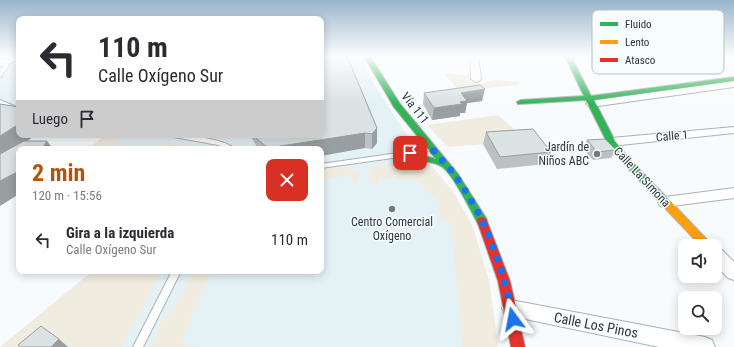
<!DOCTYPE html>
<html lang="es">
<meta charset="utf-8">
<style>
body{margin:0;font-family:"Roboto Condensed",sans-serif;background:#f7f7f7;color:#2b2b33;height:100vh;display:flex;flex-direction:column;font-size:15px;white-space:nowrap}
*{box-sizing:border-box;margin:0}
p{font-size:13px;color:#7c7c81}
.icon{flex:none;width:22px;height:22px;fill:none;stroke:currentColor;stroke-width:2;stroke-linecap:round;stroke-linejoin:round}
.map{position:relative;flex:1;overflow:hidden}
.panel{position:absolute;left:16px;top:146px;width:308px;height:128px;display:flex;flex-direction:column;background:#fff;border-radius:8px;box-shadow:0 2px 10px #0003}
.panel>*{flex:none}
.top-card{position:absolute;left:16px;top:16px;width:308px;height:122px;border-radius:8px;box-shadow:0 2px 10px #0003;background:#fff;color:#2b2b33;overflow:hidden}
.fabs{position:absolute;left:678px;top:239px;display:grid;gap:8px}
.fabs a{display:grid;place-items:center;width:44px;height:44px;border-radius:8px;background:#fff;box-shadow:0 2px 10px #0003;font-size:20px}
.pin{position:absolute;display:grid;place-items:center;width:34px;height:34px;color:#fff;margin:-17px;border-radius:8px;box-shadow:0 2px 6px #0006}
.me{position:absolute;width:44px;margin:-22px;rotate:347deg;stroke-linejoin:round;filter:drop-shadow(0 0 3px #0008)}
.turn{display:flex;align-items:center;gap:14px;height:84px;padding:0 16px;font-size:18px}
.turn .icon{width:52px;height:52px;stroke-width:2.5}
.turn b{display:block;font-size:28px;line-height:34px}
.then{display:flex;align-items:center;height:38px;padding:0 16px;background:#0003;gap:8px;font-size:15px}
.round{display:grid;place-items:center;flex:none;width:42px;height:42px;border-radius:8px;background:#f7f7f7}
.headline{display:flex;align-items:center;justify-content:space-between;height:68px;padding:0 16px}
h1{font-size:24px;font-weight:700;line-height:30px;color:#b45309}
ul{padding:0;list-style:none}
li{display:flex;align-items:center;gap:12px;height:52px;padding:0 16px}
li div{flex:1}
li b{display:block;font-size:15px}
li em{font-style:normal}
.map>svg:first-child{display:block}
</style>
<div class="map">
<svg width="734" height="347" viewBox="0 0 734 347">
<rect width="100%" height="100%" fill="#f8fbfd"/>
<!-- built -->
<g fill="#e4f1f5">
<path d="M321 56H362L374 84 404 131 453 192 472 225 489 280 498 347H0L93 271H321V149H207L168 142 152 148 118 144 115 135H321Z"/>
<path d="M19 62V114L0 109V69Z"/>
</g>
<!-- green -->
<g fill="#f1ece0">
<path d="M444 73 470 76V82L483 84 493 80 518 82V85L459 91Z"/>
<path d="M498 115 528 141 448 147 427 125Z"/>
<path d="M105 135H115L118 144 152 148 168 142 207 149H88Z"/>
<path d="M409 162 433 168 453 192 472 225 489 280 498 347H462L451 221 440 220 436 197 423 189 424 181 379 177 377 184 372 183 370 180 369 169 373 167Z"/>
<path d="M344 168C355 168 357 172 358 182H353L351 175 321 180V170Z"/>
<path d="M93 271H162L121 347H0Z"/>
<path d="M194 271H211L180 344 198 347H150L164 318 174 310Z"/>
</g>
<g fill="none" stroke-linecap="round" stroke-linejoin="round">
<defs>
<g id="lane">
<path d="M8 58 12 59 2 76 0 77V71Z"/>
<path d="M0 100 19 108V112L0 104Z"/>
<path d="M171 135C187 135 223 138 235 149H227L218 145 174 137Z"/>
<path d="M432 147 434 148 435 149 434 150 408 155 405 153 408 151Z"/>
<path d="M398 153H400L401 155 400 157 321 168V164Z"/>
<path d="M172 271H181L143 347H133Z"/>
</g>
<g id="street">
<path d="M13 56H19V60L0 66V60Z"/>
<path d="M470 56H478L481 79 479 81 476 82 471 79Z"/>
<path d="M636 56H645L654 67 652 69H646Z"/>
<path d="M696 56H706L709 59 704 62Z"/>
<path d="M734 81V87L591 107 586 104 591 101Z"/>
<path d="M734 127V133L611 146 605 142 611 138Z"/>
<path d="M734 188V198L665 207 660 206 658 202 660 198 665 197Z"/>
<path d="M715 247 721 249 734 262V280L728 278 715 264Z"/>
<path d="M511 300 705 337 712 340 715 347H659L511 316 505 314 502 308 505 302Z"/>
</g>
<g id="fast">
<path d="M364 56H370L400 104 458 174 486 218 487 221 486 224 482 225 478 224C472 212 451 171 441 166 427 159 410 161 395 157L394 155 395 153 398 152 418 154 436 159 394 107Z"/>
<path d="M565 56H571L591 96 734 77V81L594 100 615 141 630 160 672 203 674 206 672 209H666L624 164 608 144 586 100 518 104 517 102 521 100 584 96Z"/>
</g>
<path id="slow" d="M669 202 672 203 713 246H701L666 209 664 206 666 203Z"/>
<path id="jam" d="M482 217 486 218 487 221 510 281 525 347H511L498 281 477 221 478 218Z"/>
</defs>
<!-- lane casing -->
<use href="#lane" stroke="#acb2b4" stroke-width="2"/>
<!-- street casing -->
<use href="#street" stroke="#acb2b4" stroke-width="2"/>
<!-- fast casing -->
<use href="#fast" stroke="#acb2b4" stroke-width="2"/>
<!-- slow casing -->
<use href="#slow" stroke="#acb2b4" stroke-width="2"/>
<!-- jam casing -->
<use href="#jam" stroke="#acb2b4" stroke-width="2"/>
<!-- lane -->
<use href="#lane" fill="#fefeff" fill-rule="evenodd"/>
<!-- street -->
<use href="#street" fill="#fefeff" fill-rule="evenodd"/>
<!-- fast -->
<use href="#fast" fill="#30b455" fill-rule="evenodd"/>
<!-- slow -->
<use href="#slow" fill="#ff9f0a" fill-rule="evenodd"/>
<!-- jam -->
<use href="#jam" fill="#e5322d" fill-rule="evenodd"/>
</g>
<!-- wall -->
<g fill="#bcc2c4">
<path d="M347 56 377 143 372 149 365 148 258 149 250 135H321Z"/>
<path d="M424 93 482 101 467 103 465 113H460V116L432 120 423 104Z"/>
<path d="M486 132 551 152 546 164 497 169 483 144Z"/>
<path d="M587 140 616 150 611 158 593 160 583 149Z"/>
</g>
<!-- shaded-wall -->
<g fill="#999ea0">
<path d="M485 89 482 101 467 103 465 113H460V116L432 120 434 108 461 93Z"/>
<path d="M19 124V135H36L1 159 0 158V136Z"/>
<path d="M377 128V143L372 149V134Z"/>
<path d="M365 133V148L321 156V149H268V148Z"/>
<path d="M47 141 53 149H42Z"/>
<path d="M19 171V194L0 206V181Z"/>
<path d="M59 339 68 347H51Z"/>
</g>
<!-- building -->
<g fill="#dbe2e4" stroke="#999ea0">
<path d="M321 56H347L377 128 372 134 365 133 268 148 257 139 255 135H321Z"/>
<path d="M480 85 485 89 461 93 467 101 460 102 462 104 434 108 424 93Z"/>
<path d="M0 104 19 107V124L0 136Z"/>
<path d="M533 129 551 152 500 157 486 132Z"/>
<path d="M605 139 616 150 597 152 587 140Z"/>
<path d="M24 141H47L42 149H19V171L0 181V154Z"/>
<path d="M41 326 59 339 51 347H20L18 345Z"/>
</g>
<!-- sky -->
<linearGradient id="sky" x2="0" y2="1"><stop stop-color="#99b5cb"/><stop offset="0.54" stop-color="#fcfdfe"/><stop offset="1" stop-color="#fcfdfe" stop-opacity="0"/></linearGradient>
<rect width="734" height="104" fill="url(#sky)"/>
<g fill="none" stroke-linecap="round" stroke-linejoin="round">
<!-- route -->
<path stroke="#1a73e8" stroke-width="7" stroke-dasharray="0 12.6" d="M410 153 432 149C441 159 451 169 458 180 487 221 504 269 513 319"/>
</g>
<!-- markers -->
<g fill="#737a7c" stroke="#f7fcfe" stroke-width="1.5">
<circle cx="597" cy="154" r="4"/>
<circle cx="392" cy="209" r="4"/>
</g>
<g text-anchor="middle" stroke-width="3" stroke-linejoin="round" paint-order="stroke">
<!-- street labels -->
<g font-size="12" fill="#2b3537" stroke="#f7fcfe">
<text transform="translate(415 108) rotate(52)" y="4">Vía 111</text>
<text transform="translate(672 136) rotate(-5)" y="4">Calle 1</text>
<text transform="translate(642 177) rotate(47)" y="4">Calle La Simona</text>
</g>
<!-- poi labels -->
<g font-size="12" fill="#2b3537" stroke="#f7fcfe" text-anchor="end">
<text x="589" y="151">Jardín de<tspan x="589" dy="14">Niños ABC</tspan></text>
<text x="392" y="226" text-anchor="middle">Centro Comercial<tspan x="392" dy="14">Oxígeno</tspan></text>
</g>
<!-- near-street labels -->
<g font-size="14" fill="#2b3537" stroke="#f7fcfe">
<text transform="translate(596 325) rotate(11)" y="5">Calle Los Pinos</text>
</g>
</g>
<!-- legend -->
<rect x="592" y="10" width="132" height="64" rx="6" fill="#f7fcfe" stroke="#bac0c2" stroke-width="1"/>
<rect x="600" y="22" width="18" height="4" fill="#30b455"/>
<rect x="600" y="40" width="18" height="4" fill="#ff9f0a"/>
<rect x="600" y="58" width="18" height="4" fill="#e5322d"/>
<g font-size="11" fill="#2b3537">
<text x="625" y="28">Fluido</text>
<text x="625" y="46">Lento</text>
<text x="625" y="64">Atasco</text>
</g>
</svg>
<div class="fabs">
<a><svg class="icon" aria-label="sound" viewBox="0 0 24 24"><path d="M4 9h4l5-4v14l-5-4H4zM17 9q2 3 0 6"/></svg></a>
<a><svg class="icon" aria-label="search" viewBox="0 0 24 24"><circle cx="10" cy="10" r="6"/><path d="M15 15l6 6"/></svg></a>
</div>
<div class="pin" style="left:410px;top:153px;background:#d93025"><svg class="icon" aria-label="arrive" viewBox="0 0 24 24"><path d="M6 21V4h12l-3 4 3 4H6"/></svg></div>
<svg class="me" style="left:513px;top:319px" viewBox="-20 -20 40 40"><path d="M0-17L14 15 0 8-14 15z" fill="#1a73e8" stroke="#fff" stroke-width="4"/></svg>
<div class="top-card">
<div class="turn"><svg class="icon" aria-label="left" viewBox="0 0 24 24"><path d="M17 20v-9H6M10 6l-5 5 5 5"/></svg><div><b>110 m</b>Calle Oxígeno Sur</div></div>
<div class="then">Luego<svg class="icon" aria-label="arrive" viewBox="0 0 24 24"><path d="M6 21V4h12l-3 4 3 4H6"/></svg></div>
</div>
<section class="panel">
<div class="headline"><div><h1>2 min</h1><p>120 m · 15:56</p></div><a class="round" style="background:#d93025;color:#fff"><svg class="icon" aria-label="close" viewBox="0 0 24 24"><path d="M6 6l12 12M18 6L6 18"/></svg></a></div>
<ul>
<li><svg class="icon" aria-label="left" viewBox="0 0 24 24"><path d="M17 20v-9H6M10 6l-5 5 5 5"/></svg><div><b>Gira a la izquierda</b><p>Calle Oxígeno Sur</p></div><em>110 m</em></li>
</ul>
</section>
</div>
